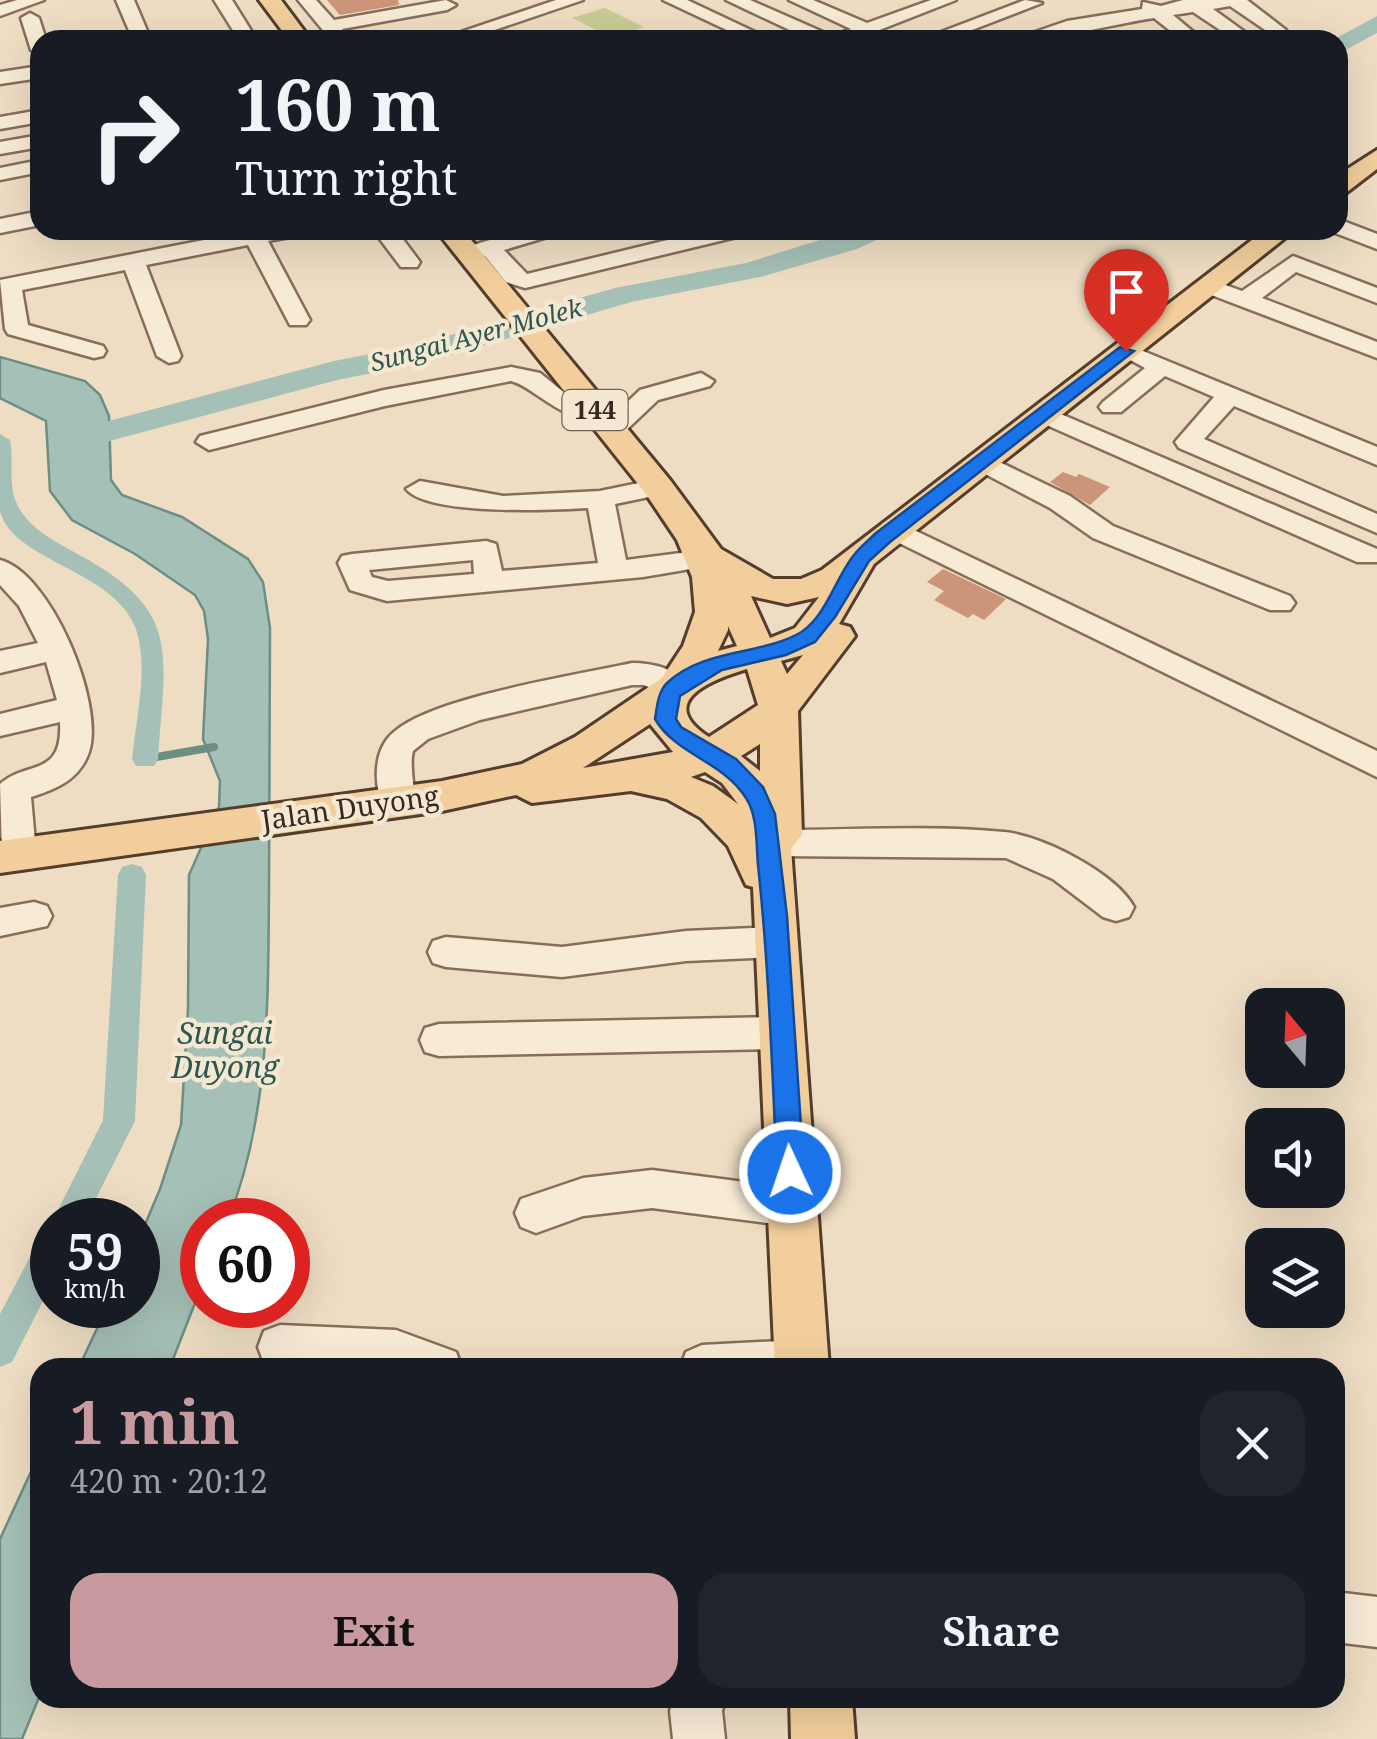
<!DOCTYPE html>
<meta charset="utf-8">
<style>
body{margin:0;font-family:"Noto Serif",serif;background:#20242c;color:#f1f3f6;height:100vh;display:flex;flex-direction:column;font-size:38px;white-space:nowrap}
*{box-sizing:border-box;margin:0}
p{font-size:32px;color:#9ea1a6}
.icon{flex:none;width:55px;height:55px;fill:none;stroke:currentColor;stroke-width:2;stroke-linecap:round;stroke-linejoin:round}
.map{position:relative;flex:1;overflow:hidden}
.details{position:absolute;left:30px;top:1358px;width:1315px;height:350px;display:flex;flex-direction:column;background:#171b24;border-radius:30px;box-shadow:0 10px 40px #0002}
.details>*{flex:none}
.guide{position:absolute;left:30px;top:30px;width:1318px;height:210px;border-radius:30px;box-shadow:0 10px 40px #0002;background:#171b24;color:#f1f3f6;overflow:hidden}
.needle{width:65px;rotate:341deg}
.tools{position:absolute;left:1245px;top:988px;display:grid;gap:20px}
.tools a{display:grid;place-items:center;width:100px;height:100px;border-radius:20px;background:#171b24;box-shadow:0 10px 40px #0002;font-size:50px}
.speed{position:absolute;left:30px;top:1198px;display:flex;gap:20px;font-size:50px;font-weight:700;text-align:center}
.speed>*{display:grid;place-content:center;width:130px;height:130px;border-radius:50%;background:#171b24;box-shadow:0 10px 40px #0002;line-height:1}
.speed small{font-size:25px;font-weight:400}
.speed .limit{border:15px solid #d22;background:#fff;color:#111}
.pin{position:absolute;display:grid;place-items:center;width:85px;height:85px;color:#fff;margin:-102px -42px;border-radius:50% 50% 50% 0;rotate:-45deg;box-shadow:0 0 10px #0007}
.pin .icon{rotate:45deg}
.me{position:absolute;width:110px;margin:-55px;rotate:357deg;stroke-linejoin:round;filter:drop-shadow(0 0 8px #0008)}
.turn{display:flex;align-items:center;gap:35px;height:210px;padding:0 40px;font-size:45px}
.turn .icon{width:130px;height:130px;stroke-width:2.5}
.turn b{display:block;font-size:70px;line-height:85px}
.round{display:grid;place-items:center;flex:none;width:105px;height:105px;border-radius:30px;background:#20242c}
.overview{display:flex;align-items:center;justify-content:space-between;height:170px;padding:0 40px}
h1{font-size:60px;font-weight:700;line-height:75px;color:#c8999f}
.action{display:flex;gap:20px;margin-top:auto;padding:20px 40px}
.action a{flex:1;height:115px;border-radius:30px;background:#c8999f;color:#111;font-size:40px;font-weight:700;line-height:115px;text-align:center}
.action a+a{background:#20242c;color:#f1f3f6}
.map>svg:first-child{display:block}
</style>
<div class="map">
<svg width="1377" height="1739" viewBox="0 0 1377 1739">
<rect width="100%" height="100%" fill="#eeddc3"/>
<!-- green -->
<path fill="#cacc97" d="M604 8H605L644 27 611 37 572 18Z"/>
<!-- water -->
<g fill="#a5c0b6" stroke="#6c8e83" stroke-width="2.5">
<path d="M0 357 85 381 100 395 109 416 111 480 122 495 182 517 248 559 263 582 270 628C270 714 269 801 269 888 268 1000 270 1115 228 1220H202V1285L170 1367H79L108 1305H138V1241L160 1189 181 1125 188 1009 189 875 219 807 220 781 203 739 208 639 204 611 195 595 135 554 72 520 50 491 46 421 0 398Z"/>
<path d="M40 1452V1695L22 1739H0V1539Z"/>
</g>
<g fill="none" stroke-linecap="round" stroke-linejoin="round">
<!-- stream -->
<path stroke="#6c8e83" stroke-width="8" d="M145 759 214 747"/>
<!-- canal -->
<g fill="#a5c0b6" fill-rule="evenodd">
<path d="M0 434 10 440C14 459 8 484 16 502 26 526 52 540 74 552 183 610 165 649 158 759L154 766H136L132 759C136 719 149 668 136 629 115 570 12 561 0 511 0 488 0 457 0 434Z"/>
<path d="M132 864 142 867 146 875 135 1121 85 1220 52 1222 103 1120 118 875 122 867Z"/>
<path d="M52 1233V1283L12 1362 0 1367V1314L40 1238Z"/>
</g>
<!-- river -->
<g fill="#a5c0b6" fill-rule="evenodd">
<path d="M1377 16V33L1338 54V40H1333Z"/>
<path d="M852 230H889L885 236 857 249 760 277 631 302 428 362 337 380 76 450 64 447 59 440 64 433 334 361 412 346 615 288 746 263Z"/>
</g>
</g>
<!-- building -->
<g fill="#cc9479">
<path d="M327 0H398L399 5 340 15Z"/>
<path d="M1063 472 1076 477 1079 474 1110 487 1090 505 1050 482Z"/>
<path d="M943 569 1006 599 984 620 973 614 968 618 934 600 944 591 927 582Z"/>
</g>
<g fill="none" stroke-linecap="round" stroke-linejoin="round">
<defs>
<g id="minor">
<path d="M17 0H44L0 16V5Z"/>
<path d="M116 0H134L151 40H133Z"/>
<path d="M214 0H232L257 40H239Z"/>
<path d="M298 0H316L334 20 446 0 456 5 447 10 342 29 350 40H331Z"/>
<path d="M556 0H583L465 40H437Z"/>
<path d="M663 0H687L772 40H748Z"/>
<path d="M726 0H750L832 36 851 29 789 0H813L867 23 931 0H956L854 40H811Z"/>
<path d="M1025 0 1042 3 946 40H920Z"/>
<path d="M1183 0H1247L1286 30 1283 34H1271L1230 6 1213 9 1256 40H1235L1193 12 1173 15 1203 40H1182L1154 18C1108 25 1057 40 1012 40L1067 21 1142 9 1143 2 1161 6Z"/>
<path d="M30 13 39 18 46 40H40V56L31 50 21 18Z"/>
<path d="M40 66V78L0 84V72Z"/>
<path d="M40 110V122L0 129V117Z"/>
<path d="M40 135V147L0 154V142Z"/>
<path d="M40 160V172L0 180V168Z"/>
<path d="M40 211V225L0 233V219Z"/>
<path d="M1338 219 1377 234V249L1330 231 1338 230Z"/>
<path d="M255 230H304L301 235 268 241 310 320 306 325H290L248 245 146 265 181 356 178 361 169 363 157 356 125 270 22 290 28 325 103 346 106 351 103 356 94 358 8 334 5 329 0 280Z"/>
<path d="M373 230H396L420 262 417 267H401Z"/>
<path d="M523 230H557L554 235 504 250 527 274 709 230H748L745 235 525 288 506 282 485 256 471 260 460 253 463 248Z"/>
<path d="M1293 256 1377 288V303L1296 272 1262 298 1377 342V358L1201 291 1197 286 1209 279 1242 291Z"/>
<path d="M1126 344 1377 447V465L1234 406 1204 439 1377 514V533L1179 448 1175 442 1214 397 1165 376 1121 412H1103L1099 407 1103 402 1145 368 1114 351Z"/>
<path d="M511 367 540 373 571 398 601 402 605 407C576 438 537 387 511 381L385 406 209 450 196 442 200 436 384 390Z"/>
<path d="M701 373 714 381 710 386 658 400 620 436 611 438 598 430 640 390Z"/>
<path d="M1042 406 1377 549V562H1357L1033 419 1029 414 1033 409Z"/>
<path d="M981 453 1070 496 1113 526 1290 596 1295 603 1290 610H1270L1093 538 1050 508 972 467 968 461 972 455Z"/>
<path d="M658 479 668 481 672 487 668 493 615 504 626 560 704 550 714 553 718 559 714 565 643 577 387 601 350 590 338 563 342 556 352 554 486 541 496 544 502 571 598 563 588 508C553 510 428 516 406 489L420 481 503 496 600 491ZM473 560 474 574 388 581 372 577 369 570Z"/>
<path d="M893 520 1377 751V777L883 535 879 529 883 523Z"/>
<path d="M0 560C51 573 105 704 89 752 80 779 57 789 31 797L36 853 31 862 19 866 7 862 2 853 0 784C27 760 63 778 60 722L0 736V714L57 700 46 662 0 673V651L38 643 19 606 0 585Z"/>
<path d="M632 663C653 663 679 669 691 688L686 696 675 699 644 685H632L480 720 428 739 413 751C408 771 419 794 410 811L398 815 386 811C373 788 372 750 394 732 433 697 577 675 632 663Z"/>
<path d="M780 830C854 830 930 825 1004 832 1041 835 1116 873 1134 907L1129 917 1116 921 1103 917 1053 879 1006 858 780 856 768 852 763 843 768 834Z"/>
<path d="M34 902 47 906 52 916 47 926 0 936V908Z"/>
<path d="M777 927 790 932 795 942 790 952 777 957 686 961 562 977 446 967 433 963 428 952 433 941 446 937 562 947 686 931Z"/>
<path d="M782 1017 796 1021 801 1033 796 1045 782 1049 439 1056 425 1052 420 1040 425 1028 439 1024Z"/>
<path d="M652 1170 792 1188 807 1193 813 1207 807 1221 792 1226 652 1208 583 1216 536 1233 521 1227 515 1213 521 1199 583 1178Z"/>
<path d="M280 1325 396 1330 456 1352 462 1368H276L264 1363 258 1347 264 1331Z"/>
<path d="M801 1340 817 1346 823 1362 821 1368H680L686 1352 702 1345Z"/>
<path d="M1335 1592 1377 1597V1647L1335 1642Z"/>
<path d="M674 1698H726L722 1711 725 1739H673L670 1711Z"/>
</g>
<g id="major">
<path d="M259 0H281L311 40H289Z"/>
<path d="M1377 150V169L1347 192 1338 195V175Z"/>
<path d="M436 230H463L670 480 721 549 773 579H801L822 570 1265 230H1295L874 564 839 624 850 627 855 636 798 711 802 835 791 848 829 1368H775L753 887 746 885 728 846 701 818 667 799 631 791 532 803 516 795 442 811 0 873V841L442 781 522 764 575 737 662 678 683 646 695 612 692 577 677 540 646 494ZM751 596 787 604 819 597 795 628 770 638ZM728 626 737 646 718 651 728 630ZM803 655 787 674 781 661ZM747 669 758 705 709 737C655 702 710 680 747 669ZM650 724 673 752 583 768ZM760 744V771L741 756ZM705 772 722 783 738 804 713 786 691 777Z"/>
<path d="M790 1698H852L855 1739H791Z"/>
</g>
</defs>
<!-- minor casing -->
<use href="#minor" stroke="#886e5a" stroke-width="5"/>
<!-- major casing -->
<use href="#major" stroke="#553d2e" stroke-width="6"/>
<!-- minor -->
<use href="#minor" fill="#f8ebd6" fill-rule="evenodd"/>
<!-- major -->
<use href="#major" fill="#f1ce9b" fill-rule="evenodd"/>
</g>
<!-- route -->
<path fill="#1a73e8" stroke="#114b97" stroke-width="2.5" d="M1120 347 1134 351 890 542 869 561 835 617 815 642 786 655 722 670 680 696 676 719 681 727 736 759 763 787 775 814 787 916 804 1172 800 1181 790 1184 781 1181 777 1172C772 1070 769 967 758 865 756 844 758 816 746 798 723 761 676 755 655 719 657 707 658 692 667 683 701 650 756 655 796 635 825 621 835 578 854 555 860 547 869 540 876 533Z"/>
<g text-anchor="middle" stroke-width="9" stroke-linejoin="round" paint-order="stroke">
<!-- far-water labels -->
<g font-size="25" font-style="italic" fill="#2d5751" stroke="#f5e8d2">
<text transform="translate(476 335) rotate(-15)" y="9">Sungai Ayer Molek</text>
</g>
<!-- shield labels -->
<rect fill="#f5e8d2" stroke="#716254" stroke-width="2.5" x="562.5" y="390" width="65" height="40" rx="8"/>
<g font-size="25" font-weight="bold" fill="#38281e">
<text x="595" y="419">144</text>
</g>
<!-- street labels -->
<g font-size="28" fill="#38281e" stroke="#f5e8d2">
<text transform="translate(350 808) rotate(-8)" y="10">Jalan Duyong</text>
</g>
<!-- water labels -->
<g font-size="30" font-style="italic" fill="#2d5751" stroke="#f5e8d2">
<text x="225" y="1044">Sungai<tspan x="225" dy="34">Duyong</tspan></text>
</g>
</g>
</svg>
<div class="tools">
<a><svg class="needle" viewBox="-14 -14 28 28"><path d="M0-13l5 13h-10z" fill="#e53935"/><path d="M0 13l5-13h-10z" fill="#9ea1a6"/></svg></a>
<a><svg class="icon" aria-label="sound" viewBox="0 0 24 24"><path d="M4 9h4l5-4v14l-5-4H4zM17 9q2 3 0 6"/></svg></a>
<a><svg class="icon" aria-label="layers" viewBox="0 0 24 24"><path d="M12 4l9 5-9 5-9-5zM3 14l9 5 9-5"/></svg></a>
</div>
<div class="speed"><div>59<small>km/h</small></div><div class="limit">60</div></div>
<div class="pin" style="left:1126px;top:351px;background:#d93025"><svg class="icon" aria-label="arrive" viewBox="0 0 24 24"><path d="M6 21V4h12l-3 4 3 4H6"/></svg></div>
<svg class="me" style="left:790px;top:1172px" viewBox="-20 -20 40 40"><circle r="17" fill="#1a73e8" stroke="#fff" stroke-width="3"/><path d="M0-11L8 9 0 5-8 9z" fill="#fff"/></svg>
<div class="guide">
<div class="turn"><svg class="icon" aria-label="right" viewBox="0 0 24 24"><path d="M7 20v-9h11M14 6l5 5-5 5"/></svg><div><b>160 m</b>Turn right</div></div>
</div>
<section class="details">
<div class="overview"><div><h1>1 min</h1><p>420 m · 20:12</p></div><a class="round"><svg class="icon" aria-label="close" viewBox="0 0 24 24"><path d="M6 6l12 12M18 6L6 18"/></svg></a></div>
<div class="action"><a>Exit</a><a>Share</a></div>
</section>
</div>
